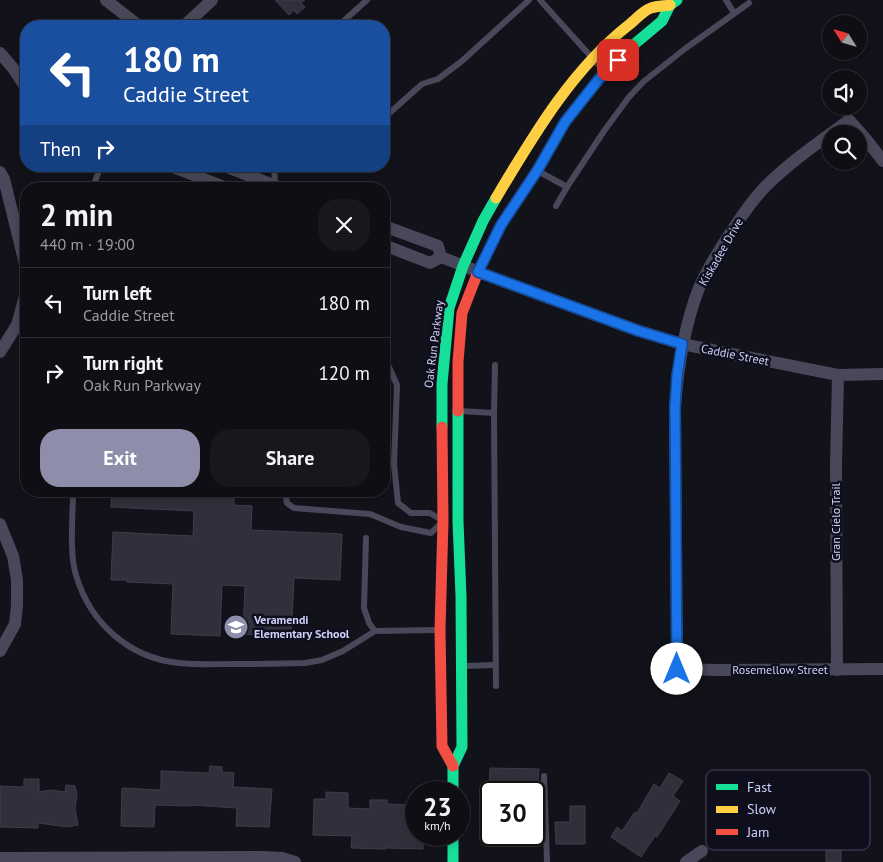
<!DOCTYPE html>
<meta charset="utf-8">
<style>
body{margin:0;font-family:"PT Sans",sans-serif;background:#17171d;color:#f1f3f6;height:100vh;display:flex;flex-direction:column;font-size:19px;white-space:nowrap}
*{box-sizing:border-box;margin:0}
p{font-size:16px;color:#9b9ca0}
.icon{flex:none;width:28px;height:28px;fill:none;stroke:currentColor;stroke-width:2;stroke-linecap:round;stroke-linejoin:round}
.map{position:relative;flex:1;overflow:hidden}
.drawer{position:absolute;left:20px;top:182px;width:370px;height:315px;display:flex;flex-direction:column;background:#0e0e14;border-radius:20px;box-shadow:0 2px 8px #0003,0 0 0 1px #2e2e34}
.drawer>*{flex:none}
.hud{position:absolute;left:20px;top:20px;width:370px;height:152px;border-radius:20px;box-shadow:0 2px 8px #0003,0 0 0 1px #2e2e34;background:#1a4fa0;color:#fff;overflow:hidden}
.needle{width:32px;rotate:307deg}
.tools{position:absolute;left:822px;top:15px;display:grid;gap:10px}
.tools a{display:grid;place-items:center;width:45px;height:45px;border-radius:50%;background:#0e0e14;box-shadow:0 2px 8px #0003,0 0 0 1px #2e2e34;font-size:25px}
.speed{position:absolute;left:405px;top:781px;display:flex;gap:10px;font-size:25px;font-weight:700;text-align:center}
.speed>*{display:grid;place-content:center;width:65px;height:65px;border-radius:50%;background:#0e0e14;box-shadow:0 2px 8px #0003,0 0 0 1px #2e2e34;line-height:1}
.speed small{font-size:12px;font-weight:400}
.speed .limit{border:2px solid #111;border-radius:8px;background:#fff;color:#111}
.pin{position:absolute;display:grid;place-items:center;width:42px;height:42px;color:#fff;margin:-21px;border-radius:10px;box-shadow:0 2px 8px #0006}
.me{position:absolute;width:55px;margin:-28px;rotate:0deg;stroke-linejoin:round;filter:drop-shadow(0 0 4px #0008)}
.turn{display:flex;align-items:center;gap:18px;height:105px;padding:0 20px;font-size:22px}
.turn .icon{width:65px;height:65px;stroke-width:2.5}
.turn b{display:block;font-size:35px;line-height:42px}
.then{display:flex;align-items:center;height:48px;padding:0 20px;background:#0003;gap:10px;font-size:19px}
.round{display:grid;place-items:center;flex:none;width:52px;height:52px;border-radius:20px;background:#17171d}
.overview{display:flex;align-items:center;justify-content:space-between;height:85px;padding:0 20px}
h1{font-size:30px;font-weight:600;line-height:38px}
.cta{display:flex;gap:10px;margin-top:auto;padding:10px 20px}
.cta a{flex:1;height:58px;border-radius:20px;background:#8e8eab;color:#fff;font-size:20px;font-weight:600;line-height:58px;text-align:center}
.cta a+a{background:#17171d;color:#f1f3f6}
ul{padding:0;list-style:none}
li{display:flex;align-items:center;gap:15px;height:70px;padding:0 20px;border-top:1px solid #2e2e34}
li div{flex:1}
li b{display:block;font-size:19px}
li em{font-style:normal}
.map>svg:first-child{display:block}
</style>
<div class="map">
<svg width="883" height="862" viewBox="0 0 883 862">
<rect width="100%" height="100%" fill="#12121a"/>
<!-- building -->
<g fill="#30303c" stroke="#3e3c4d">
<path d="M275 0H305L301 3 305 7 297 14 294 10 289 15Z"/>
<path d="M112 491H234V505L252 506 251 530 342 534 340 580 294 578 291 636 243 634 245 586 222 585 220 636 171 634 173 584 127 582V580H111L113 532 193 536 194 511 111 507Z"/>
<path d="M210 766 222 767V772L234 773 233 787 272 789 269 827 236 826 237 808 191 805V806L155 805 154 827 121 826 122 788 161 790V771L209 773Z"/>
<path d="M490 768 539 769 538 784H534V792H489Z"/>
<path d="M669 773 683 781 673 796 680 801 657 837 655 836 641 857 611 837 617 827 622 831 635 812 637 813 654 784 660 788Z"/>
<path d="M24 779H39V792L51 790 65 792 66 785 75 786 77 794 75 809 78 825 68 827 38 823V828L0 827V786L24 787Z"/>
<path d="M326 792 348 793V808L370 809V800H387V804L416 805V835H423V849L385 848V849L351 848 352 836 313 835 314 799H326Z"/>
<path d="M570 806H585V844H556L555 822H570Z"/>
<path d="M843 809 866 816 857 843 841 838V862H826V849L830 850Z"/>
</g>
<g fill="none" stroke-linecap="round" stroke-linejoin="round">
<!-- lane -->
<g stroke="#48485a" stroke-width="6">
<path d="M540 0 604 71"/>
<path d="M726 0 734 13"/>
<path d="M338 26 367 0"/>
<path d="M384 118 422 84 438 79 462 61 529 0"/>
<path d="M274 166 275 185"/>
<path d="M538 171 567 187 604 131 629 97 643 82 686 48 749 3"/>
<path d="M252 177 261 166"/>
<path d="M92 189 101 166"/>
<path d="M556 206 567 187"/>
<path d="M495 365 494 413 496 686"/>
<path d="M460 411 494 413"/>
<path d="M73 491C73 515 69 553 76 575 90 623 129 658 179 663 197 665 215 664 233 664 257 664 281 664 305 663L322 660 343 651 375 631"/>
<path d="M285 491 287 503 294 508 370 514 401 527 431 533 443 521 430 513H411L398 503 394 464 397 385 389 367 384 365"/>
<path d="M366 538 364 608 369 623 375 631 438 630"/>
<path d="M463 666 495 665"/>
<path d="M544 776 547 862"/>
<path d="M534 802H544"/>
<path d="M490 803H491"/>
</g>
<!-- street -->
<g stroke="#48485a" stroke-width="12">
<path d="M106 0 139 26"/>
<path d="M184 26 212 0"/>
<path d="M0 53 13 68 26 88"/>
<path d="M883 161 865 138 849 120C821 141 791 161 766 186 753 199 743 214 733 229 721 247 708 267 699 288 684 326 678 366 675 407L677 669 719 670 883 669"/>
<path d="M170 166 230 189"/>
<path d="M224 166 284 189"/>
<path d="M0 172 4 179 26 268"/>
<path d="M384 226 438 246 441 257"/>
<path d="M384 245 430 263 441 257"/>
<path d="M441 257 497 279 639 331 682 344 838 375 883 374"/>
<path d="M0 352 17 325 25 296 26 271"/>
<path d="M0 524 13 556 17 580V605L15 624 0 651"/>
<path d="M837 670 836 465 838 375"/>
<path d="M0 858 262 857 282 858 295 862"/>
<path d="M686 862 702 851"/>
</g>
<!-- fast -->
<g stroke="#16e098" stroke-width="11">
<path d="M540 166 565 122 599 79 631 47 662 21 670 5 677 0"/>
<path d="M442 427V384L449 308 463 266 483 221 496 198"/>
<path d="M453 792V766L462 747 461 596 458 521V411"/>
<path d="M453 835V862"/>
</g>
<!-- slow -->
<path stroke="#ffcf43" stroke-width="11" d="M496 198C533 136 572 69 630 24 636 19 644 10 651 8 657 6 664 6 670 5"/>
<!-- jam -->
<g stroke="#f24e42" stroke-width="11">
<path d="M458 411V362L462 313 478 272 501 225 540 166"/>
<path d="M442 427 443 521 440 630 442 746 453 766"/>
</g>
</g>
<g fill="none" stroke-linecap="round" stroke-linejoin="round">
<defs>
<path id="route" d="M618 60 599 79 565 122 537 171 501 225 478 272 639 331 682 344 677 376 675 407 677 669"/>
</defs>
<!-- route casing -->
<use href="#route" stroke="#114b97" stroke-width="12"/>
<!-- route -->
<use href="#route" stroke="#1a73e8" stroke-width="9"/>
</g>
<!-- icons -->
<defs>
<symbol id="school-disc" viewBox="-11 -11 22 22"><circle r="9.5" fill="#8e8eab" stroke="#0f0e1d"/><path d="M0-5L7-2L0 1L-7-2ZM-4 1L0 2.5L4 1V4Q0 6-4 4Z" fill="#fff"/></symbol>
</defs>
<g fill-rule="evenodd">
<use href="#school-disc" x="222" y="613" width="28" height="28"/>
</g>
<g text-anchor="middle" stroke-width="5" stroke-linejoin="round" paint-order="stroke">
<!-- street labels -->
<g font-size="12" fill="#d1d0f9" stroke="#0f0e1d">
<text transform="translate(721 252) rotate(-60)" y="4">Kiskadee Drive</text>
<text transform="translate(434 344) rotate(-83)" y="4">Oak Run Parkway</text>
<text transform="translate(735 355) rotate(11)" y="4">Caddie Street</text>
<text transform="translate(836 522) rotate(-90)" y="4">Gran Cielo Trail</text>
<text x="780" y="674">Rosemellow Street</text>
</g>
<!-- poi labels -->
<g font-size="12" font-weight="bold" fill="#d1d0f9" stroke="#0f0e1d" text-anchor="start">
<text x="254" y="624">Veramendi<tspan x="254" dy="14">Elementary School</tspan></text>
</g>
</g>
<!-- legend -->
<rect x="706" y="770" width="164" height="80" rx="8" fill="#0f0e1d" stroke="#49485f" stroke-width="1"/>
<rect x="716" y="784" width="22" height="6" fill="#16e098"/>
<rect x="716" y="806" width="22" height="7" fill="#ffcf43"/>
<rect x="716" y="829" width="22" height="6" fill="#f24e42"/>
<g font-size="14" fill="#d1d0f9">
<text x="747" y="792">Fast</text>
<text x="747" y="814">Slow</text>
<text x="747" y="837">Jam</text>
</g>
</svg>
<div class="tools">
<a><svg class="needle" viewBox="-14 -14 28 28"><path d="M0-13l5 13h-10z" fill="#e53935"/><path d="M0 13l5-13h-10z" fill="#9b9ca0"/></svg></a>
<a><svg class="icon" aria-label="sound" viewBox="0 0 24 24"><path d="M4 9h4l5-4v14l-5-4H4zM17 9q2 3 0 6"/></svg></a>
<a><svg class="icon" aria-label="search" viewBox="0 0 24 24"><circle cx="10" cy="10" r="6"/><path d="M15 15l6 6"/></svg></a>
</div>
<div class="speed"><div>23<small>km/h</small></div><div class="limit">30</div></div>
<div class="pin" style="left:618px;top:60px;background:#d93025"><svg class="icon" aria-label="arrive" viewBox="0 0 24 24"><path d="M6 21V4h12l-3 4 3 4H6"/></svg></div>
<svg class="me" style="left:677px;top:669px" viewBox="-20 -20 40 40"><circle r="19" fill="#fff"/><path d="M0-13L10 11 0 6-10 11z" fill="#1a73e8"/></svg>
<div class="hud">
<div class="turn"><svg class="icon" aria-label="left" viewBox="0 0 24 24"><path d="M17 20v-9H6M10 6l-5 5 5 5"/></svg><div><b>180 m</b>Caddie Street</div></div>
<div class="then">Then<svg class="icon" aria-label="right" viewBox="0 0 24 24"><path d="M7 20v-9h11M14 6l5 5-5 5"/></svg></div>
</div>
<section class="drawer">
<div class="overview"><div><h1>2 min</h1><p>440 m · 19:00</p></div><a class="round"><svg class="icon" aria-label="close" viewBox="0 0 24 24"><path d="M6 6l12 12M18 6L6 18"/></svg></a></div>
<ul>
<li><svg class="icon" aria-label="left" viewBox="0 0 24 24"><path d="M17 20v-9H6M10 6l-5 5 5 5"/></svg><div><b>Turn left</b><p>Caddie Street</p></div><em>180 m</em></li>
<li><svg class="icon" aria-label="right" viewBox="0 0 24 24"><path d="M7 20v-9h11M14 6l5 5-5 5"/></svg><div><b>Turn right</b><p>Oak Run Parkway</p></div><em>120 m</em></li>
</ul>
<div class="cta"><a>Exit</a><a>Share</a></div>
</section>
</div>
